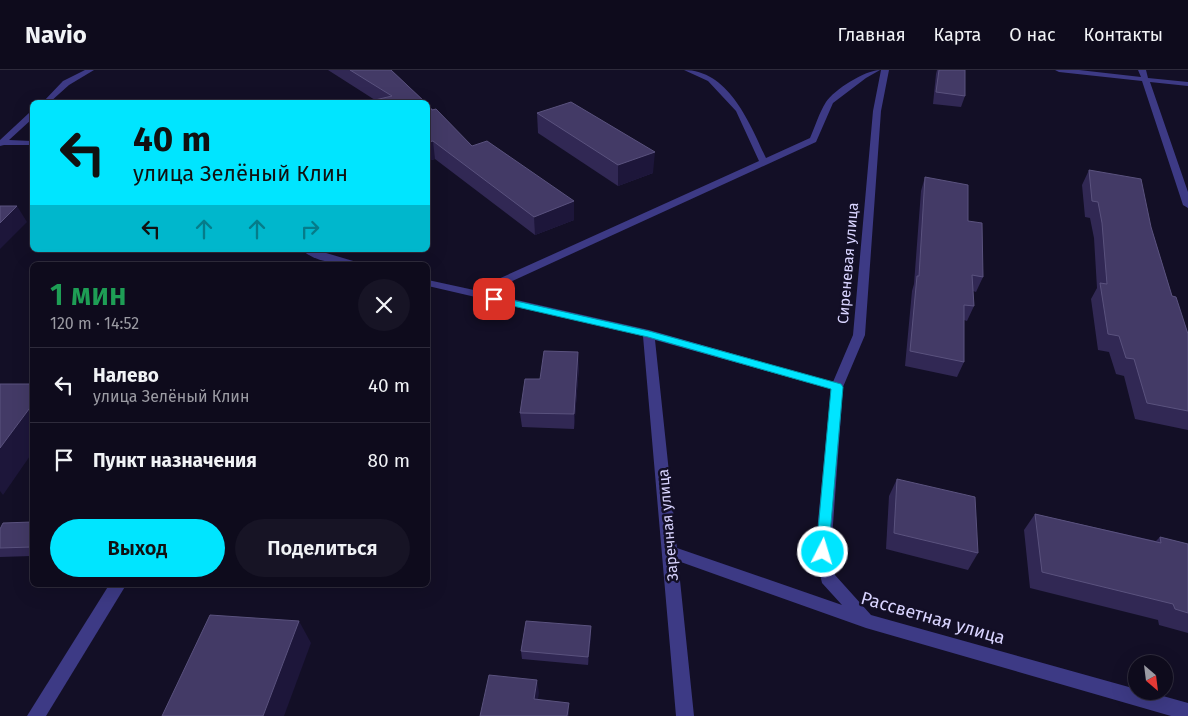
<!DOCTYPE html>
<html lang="ru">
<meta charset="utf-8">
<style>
body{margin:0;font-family:"Fira Sans",sans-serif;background:#171425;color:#f1f3f6;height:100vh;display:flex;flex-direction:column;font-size:19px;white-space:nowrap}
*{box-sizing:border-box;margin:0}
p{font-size:16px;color:#9b9ba3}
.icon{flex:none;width:28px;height:28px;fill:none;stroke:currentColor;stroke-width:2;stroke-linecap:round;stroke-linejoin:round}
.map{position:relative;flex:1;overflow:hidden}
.sheet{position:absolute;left:30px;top:192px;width:400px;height:325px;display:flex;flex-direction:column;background:#0e0b1c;border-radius:8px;box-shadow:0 5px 20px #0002,0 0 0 1px #2e2b3b}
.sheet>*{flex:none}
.hud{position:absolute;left:30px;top:30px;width:400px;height:152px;border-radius:8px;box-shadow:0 5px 20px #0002,0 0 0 1px #2e2b3b;background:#00e5ff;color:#111;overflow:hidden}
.needle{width:32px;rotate:152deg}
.buttons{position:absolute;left:1128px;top:585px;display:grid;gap:10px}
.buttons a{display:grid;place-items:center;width:45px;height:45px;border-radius:50%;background:#0e0b1c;box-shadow:0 5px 20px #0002,0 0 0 1px #2e2b3b;font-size:25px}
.pin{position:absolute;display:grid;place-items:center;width:42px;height:42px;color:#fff;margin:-21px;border-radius:10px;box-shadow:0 2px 8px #0006}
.me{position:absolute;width:55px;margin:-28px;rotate:5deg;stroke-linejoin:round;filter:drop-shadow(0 0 4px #0008)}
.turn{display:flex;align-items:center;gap:18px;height:105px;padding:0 20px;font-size:22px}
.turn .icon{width:65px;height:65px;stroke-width:2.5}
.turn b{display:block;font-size:35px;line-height:42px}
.lanes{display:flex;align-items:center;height:48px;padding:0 20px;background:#0003;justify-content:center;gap:25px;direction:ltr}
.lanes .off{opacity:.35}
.round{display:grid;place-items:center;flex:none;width:52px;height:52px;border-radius:26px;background:#171425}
.head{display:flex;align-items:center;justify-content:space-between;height:85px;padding:0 20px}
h1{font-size:30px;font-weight:600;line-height:38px;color:#1e9e55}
.action{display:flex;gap:10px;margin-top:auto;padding:10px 20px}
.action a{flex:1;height:58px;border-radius:30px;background:#00e5ff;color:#111;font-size:20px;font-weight:600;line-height:58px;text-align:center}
.action a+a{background:#171425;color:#f1f3f6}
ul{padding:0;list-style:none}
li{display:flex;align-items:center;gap:15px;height:75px;padding:0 20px;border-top:1px solid #2e2b3b}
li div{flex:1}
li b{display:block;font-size:19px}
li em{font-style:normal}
header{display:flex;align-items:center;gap:30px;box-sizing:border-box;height:70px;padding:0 25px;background:#0e0b1c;border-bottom:1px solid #2e2b3b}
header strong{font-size:24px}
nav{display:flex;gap:28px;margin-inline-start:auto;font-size:18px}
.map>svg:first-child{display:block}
</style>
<header>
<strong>Navio</strong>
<nav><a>Главная</a><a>Карта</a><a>О нас</a><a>Контакты</a></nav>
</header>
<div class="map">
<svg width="1188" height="646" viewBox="0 0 1188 646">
<rect width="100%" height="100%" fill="#130f26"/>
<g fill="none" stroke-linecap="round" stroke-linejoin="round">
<!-- minor -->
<g fill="#3d3a85" fill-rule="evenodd">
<path d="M85 0H94L69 15 50 32H43L63 11Z"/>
<path d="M684 0C729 0 750 54 766 88L810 68C815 57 819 43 826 32 834 20 865 0 880 0L866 8 833 33 816 72 486 223 649 260 833 312 853 265 873 41 881 0H889L881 41 865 265 843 317 831 482 835 505 871 545 1136 619V621H1145L1188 633V646H1171L866 558 678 491 694 646H676L643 266 428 216V210L474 220 759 91 736 41 708 11ZM655 270 831 319 815 482 822 513 842 535 677 478Z"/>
<path d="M1055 0H1079L1141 7 1138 0H1146L1148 8 1188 12V16L1150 12 1188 122V138L1183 135 1142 11 1059 2Z"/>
<path d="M29 43H32V49L9 70 32 71V75H4L0 76V70Z"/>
<path d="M302 180H316L360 193 361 195C343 195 316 193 302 180Z"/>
<path d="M109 515H126L46 646H27Z"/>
</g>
</g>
<!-- wall -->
<g fill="#312854">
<path d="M328 0H391L425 32H375V30Z"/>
<path d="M937 0H965V26L961 37 933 34 936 4Z"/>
<path d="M428 35 472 76 574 131V150L535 165 435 89 428 91Z"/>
<path d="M537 43 653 103 618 116 538 63Z"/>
<path d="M1089 100 1151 157 1172 226 1188 264V360L1135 349 1124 306 1116 304 1109 282 1098 280 1091 229 1097 218 1094 168 1090 148 1085 147 1082 115Z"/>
<path d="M925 107 968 151 983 207 976 222 973 221 974 236 967 251 964 250V292L957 307 905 296 912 221 914 214 921 121Z"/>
<path d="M579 296 574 359 522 357 520 343 540 309Z"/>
<path d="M897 409 978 483 968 500 886 479 889 426Z"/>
<path d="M1035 444 1156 471 1160 467 1188 474V563L1159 555 1158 550 1030 518 1024 460Z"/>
<path d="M32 452V486L0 487V459Z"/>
<path d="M591 564 588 595 522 589 521 581Z"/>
</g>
<!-- shaded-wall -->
<g fill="#1d163a">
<path d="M433 71 435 89 428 91V72Z"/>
<path d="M655 82 653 103 618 116V95Z"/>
<path d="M574 131V150L535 165 534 147Z"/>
<path d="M17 136 27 152 0 179V153Z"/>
<path d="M578 282 579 296 574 359V344Z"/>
<path d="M32 335V383L3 425 0 421V378Z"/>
<path d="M299 551 311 573 284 646H263Z"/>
<path d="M591 556V564L588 595V587Z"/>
<path d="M537 610 539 623 536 642 534 629Z"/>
<path d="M569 633V646H567Z"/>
</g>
<!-- building -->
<g fill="#433a66" stroke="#5a527e">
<path d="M350 0H391L425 32H377L375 30 392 26Z"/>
<path d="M939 0H965V26L936 22Z"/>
<path d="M571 32 655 82 618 95 537 43Z"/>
<path d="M428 35 432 40 436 39 472 76 487 71 574 131 534 147 433 71 428 72Z"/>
<path d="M1089 100 1141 109 1151 157 1172 226 1176 227 1188 264V341L1147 333 1134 289 1126 288 1119 266 1108 264 1100 213 1107 214 1102 153 1098 132 1092 131Z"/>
<path d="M925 107 968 115V151L982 153 983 207 972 205 974 236 964 235V292L910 281 917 206H919Z"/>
<path d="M0 136H17L0 153Z"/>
<path d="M544 281 578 282 574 344 520 343 525 309H540Z"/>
<path d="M0 314H32V335L0 378Z"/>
<path d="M897 409 975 427 978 483 894 463Z"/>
<path d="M1035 444 1161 473 1160 467 1188 474V543L1175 539 1173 534 1042 502Z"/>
<path d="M32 452V477L0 478V459L3 453Z"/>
<path d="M210 545 299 551 263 646H162Z"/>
<path d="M526 551 591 556 588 587 521 581Z"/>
<path d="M489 605 537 610 534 629 569 633 567 646H480Z"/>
</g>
<!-- route -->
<path fill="#00e5ff" stroke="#0095a6" d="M494 226 649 261 841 314 843 317 828 487H818L816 482 831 319 648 267 491 231 490 229Z"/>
<g text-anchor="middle" stroke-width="5" stroke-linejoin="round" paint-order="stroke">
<!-- street labels -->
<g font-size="15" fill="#d9d4ff" stroke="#130f26">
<text transform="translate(848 193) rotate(-85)" y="5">Сиреневая улица</text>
<text transform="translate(668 455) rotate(-95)" y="5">Заречная улица</text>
</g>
<!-- near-street labels -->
<g font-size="18" fill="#d9d4ff" stroke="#130f26">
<text transform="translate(933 548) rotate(16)" y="6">Рассветная улица</text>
</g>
</g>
</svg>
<div class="buttons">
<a><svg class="needle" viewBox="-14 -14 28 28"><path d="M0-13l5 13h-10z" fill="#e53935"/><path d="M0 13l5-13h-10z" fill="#9b9ba3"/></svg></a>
</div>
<div class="pin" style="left:494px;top:229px;background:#d93025"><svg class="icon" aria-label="arrive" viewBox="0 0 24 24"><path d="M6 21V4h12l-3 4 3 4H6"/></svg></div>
<svg class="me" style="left:823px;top:482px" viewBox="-20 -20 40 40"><circle r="17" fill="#00e5ff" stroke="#fff" stroke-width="3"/><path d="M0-11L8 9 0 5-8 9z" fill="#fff"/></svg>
<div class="hud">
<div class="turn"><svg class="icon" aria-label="left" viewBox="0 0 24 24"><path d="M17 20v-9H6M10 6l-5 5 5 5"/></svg><div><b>40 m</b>улица Зелёный Клин</div></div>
<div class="lanes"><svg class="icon" aria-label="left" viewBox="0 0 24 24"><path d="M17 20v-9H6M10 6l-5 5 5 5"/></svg><svg class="icon off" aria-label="ahead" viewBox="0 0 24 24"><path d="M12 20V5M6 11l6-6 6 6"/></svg><svg class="icon off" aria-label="ahead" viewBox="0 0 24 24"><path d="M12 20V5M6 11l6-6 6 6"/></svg><svg class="icon off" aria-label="right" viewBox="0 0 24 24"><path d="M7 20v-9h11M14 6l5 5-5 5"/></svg></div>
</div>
<section class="sheet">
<div class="head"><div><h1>1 мин</h1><p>120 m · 14:52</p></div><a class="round"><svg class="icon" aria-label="close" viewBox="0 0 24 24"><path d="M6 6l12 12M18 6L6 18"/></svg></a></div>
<ul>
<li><svg class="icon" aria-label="left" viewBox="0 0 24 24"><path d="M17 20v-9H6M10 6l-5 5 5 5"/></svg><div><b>Налево</b><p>улица Зелёный Клин</p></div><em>40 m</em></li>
<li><svg class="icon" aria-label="arrive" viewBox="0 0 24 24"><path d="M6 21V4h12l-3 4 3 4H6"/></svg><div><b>Пункт назначения</b></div><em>80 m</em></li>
</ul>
<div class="action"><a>Выход</a><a>Поделиться</a></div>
</section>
</div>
